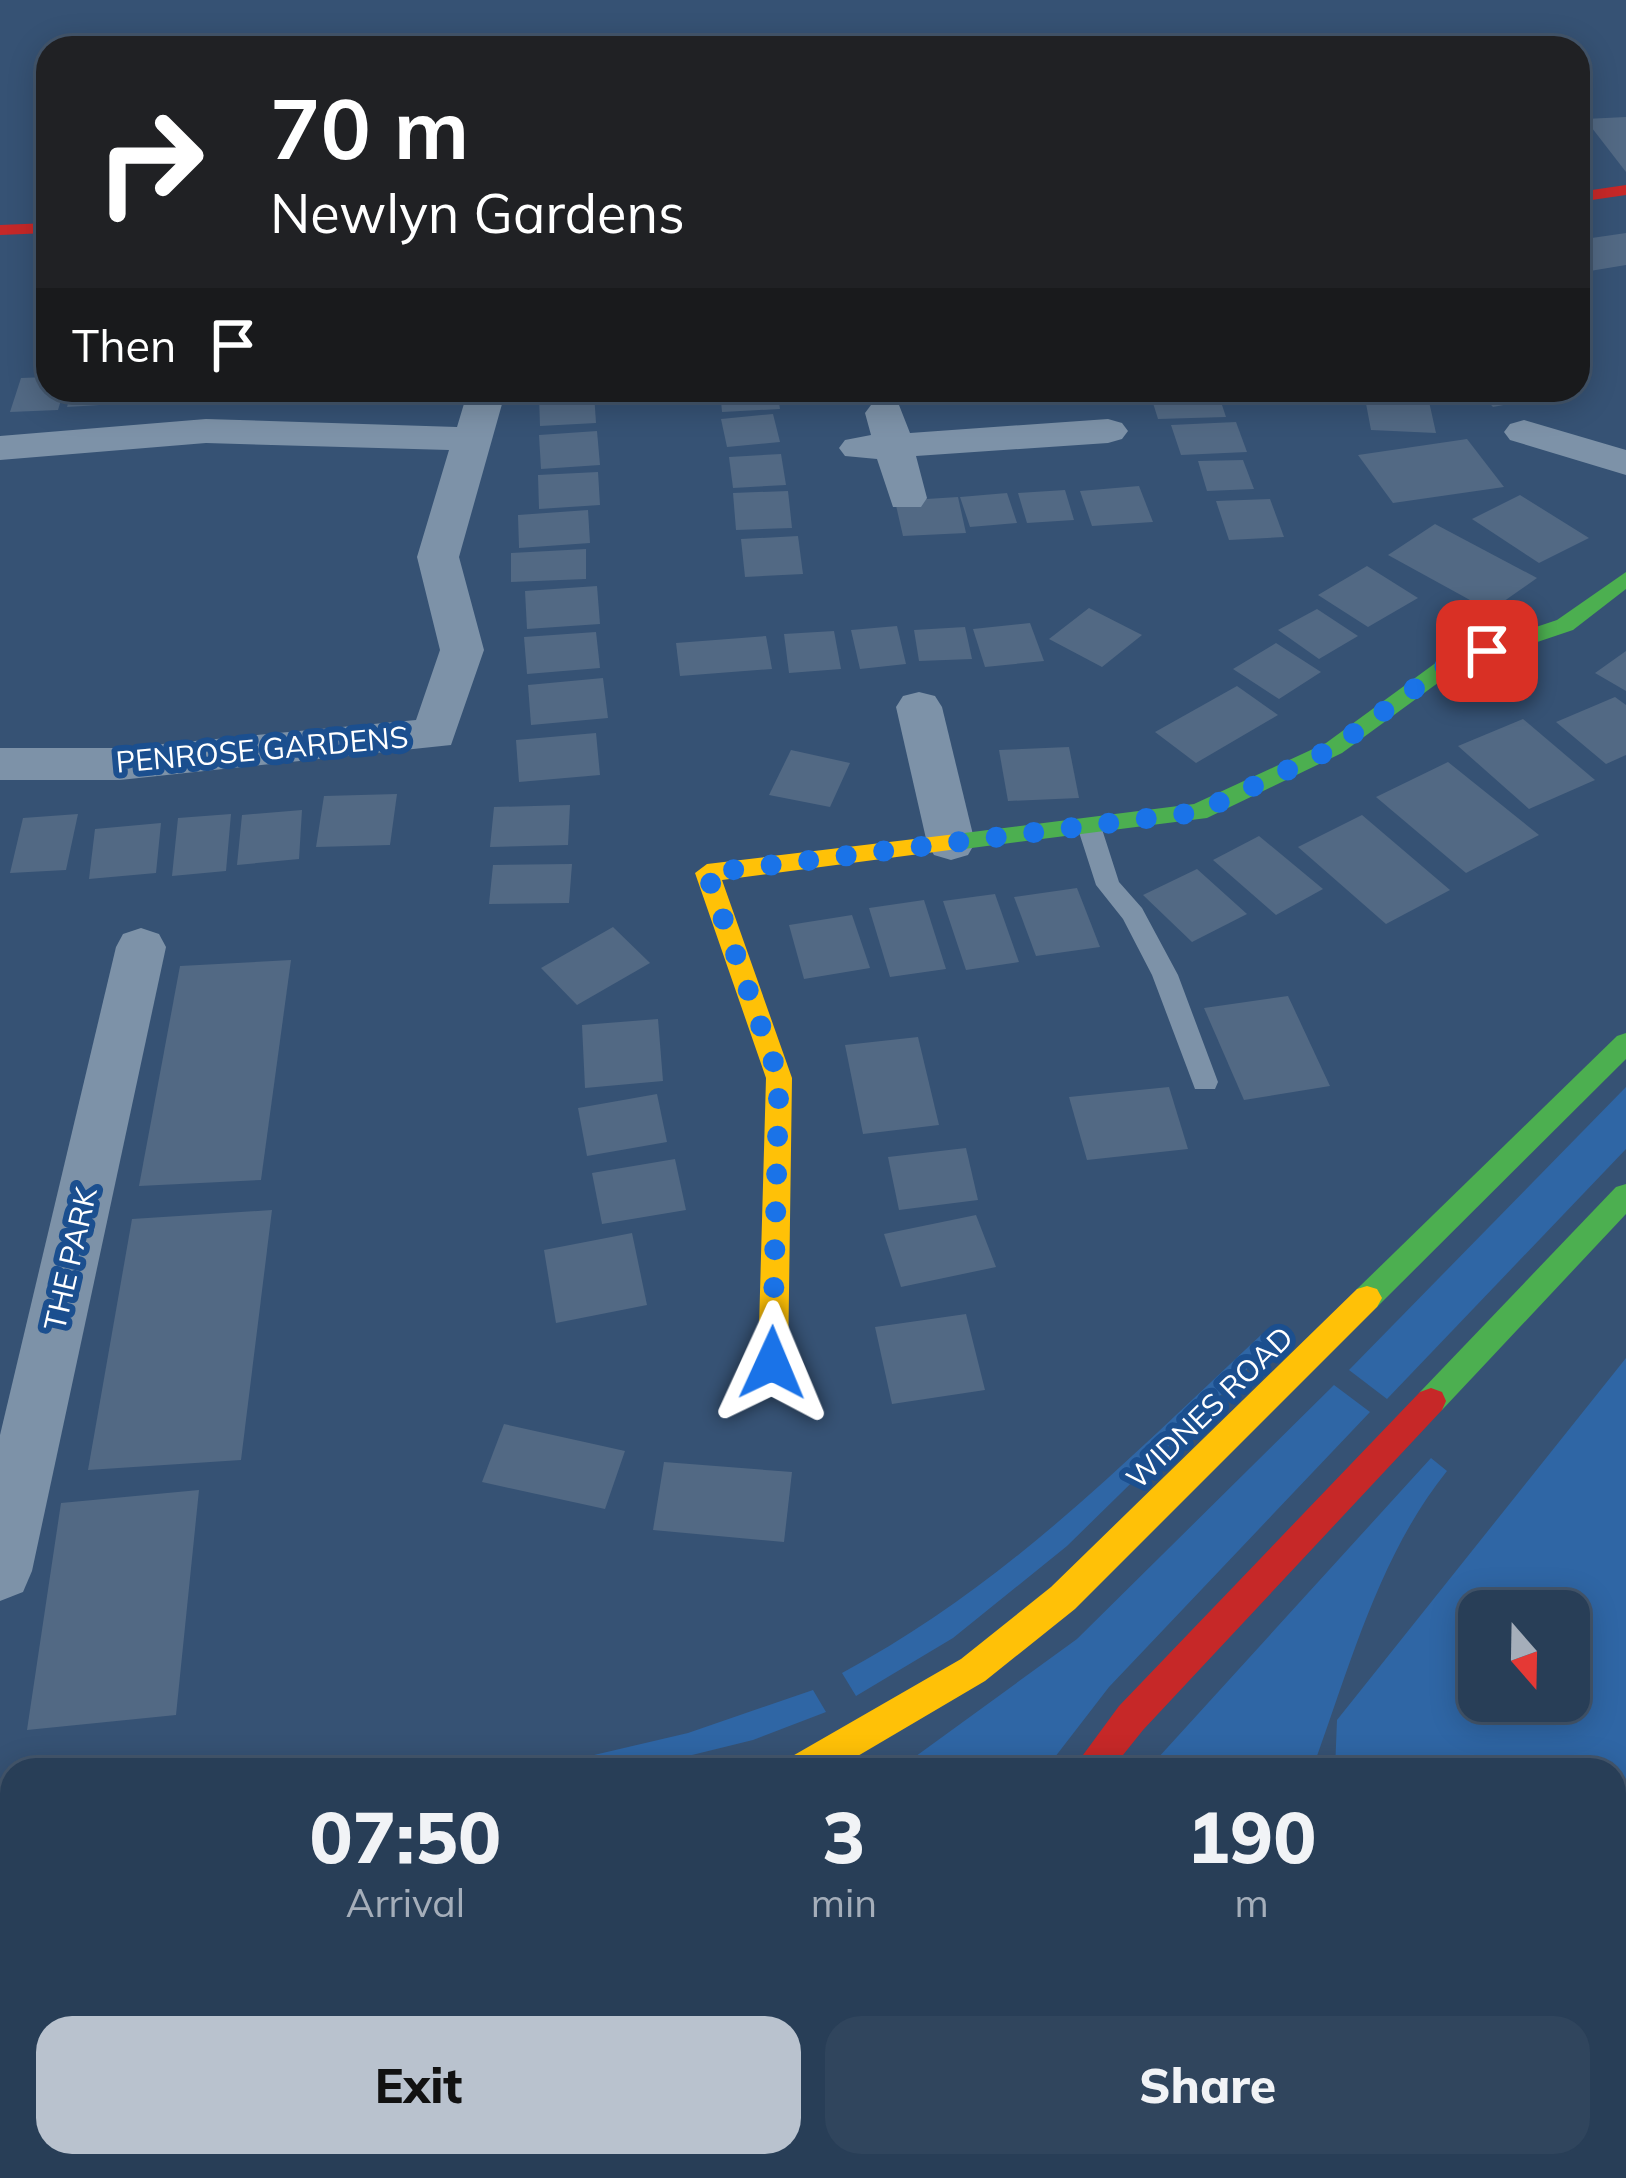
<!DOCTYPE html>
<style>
body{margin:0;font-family:Mulish,sans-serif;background:#30455d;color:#f1f3f6;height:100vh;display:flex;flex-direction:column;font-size:45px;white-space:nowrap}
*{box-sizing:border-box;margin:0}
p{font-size:39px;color:#a5aeba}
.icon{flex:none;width:66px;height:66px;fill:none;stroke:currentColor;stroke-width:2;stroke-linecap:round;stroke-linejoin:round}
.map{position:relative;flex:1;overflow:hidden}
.sheet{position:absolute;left:0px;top:1758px;width:1626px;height:420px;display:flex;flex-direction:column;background:#283e57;border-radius:36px 36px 0 0;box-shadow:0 6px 30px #0003,0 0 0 3px #44576d}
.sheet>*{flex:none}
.top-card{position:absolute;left:36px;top:36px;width:1554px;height:366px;border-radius:36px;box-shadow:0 6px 30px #0003,0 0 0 3px #44576d;background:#202124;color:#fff;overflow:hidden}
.needle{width:78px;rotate:160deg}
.fabs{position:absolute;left:1458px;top:1590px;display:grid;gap:24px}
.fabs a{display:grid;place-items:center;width:132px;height:132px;border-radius:24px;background:#283e57;box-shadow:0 6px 30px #0003,0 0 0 3px #44576d;font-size:60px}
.pin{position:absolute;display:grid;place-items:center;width:102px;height:102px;color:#fff;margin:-51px;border-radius:24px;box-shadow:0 6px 18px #0006}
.me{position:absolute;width:132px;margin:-66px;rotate:1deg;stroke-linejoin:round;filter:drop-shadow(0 0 9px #0008)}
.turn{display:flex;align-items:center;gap:42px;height:252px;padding:0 36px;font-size:54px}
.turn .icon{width:156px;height:156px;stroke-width:2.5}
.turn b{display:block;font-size:84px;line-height:102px}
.then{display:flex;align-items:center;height:114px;padding:0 36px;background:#0003;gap:24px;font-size:45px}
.eta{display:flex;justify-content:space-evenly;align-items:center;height:204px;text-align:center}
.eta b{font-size:72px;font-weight:800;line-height:84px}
.action{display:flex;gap:24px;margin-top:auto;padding:24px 36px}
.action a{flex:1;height:138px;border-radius:36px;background:#b9c2ce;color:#111;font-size:48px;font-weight:800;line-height:138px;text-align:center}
.action a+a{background:#30455d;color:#f1f3f6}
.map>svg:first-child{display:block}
</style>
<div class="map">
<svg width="1626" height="2178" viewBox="0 0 1626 2178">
<rect width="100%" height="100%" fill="#365274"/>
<!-- green -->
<g fill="#2f66a5" fill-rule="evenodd">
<path d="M1626 1087V1149L1387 1399 1349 1370Z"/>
<path d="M1261 1335 1273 1344 1067 1546 953 1638 856 1696 842 1673C1005 1586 1127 1460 1261 1335Z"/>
<path d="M1626 1358V2091L1614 2089V1770H1335L1337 1720ZM1479 1611H1569V1701H1479Z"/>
<path d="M1334 1385 1370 1412 1109 1687 1045 1770H930L912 1759 1077 1639Z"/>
<path d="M1431 1458 1447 1471C1379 1555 1349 1669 1312 1770H1147Z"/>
<path d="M813 1690 826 1712 753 1740 631 1770H530L688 1733Z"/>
<path d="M1614 2105 1626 2106V2178H1317L1312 2166H1614Z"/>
<path d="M188 2166H1010L1015 2178H180Z"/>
<path d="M1138 2166H1288L1293 2178H1147Z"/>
</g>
<!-- building -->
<g fill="#526984">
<path d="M1626 117V172L1585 119Z"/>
<path d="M1626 233V265L1584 272 1578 266V240Z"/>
<path d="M48 377V390H64L58 410 10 412 21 378Z"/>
<path d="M72 390H120L116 404 67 407Z"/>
<path d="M126 390H174L173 395 125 398Z"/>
<path d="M327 390H390L389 401 325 405Z"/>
<path d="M720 390H777L780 409 722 412Z"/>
<path d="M914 390H959L961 397 916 399Z"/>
<path d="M1149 390H1217L1226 417 1158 419Z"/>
<path d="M1370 390H1446L1428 397 1436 433 1371 430 1364 393Z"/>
<path d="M1477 390H1573V392L1493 407Z"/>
<path d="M594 393 596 423 540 426 539 396Z"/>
<path d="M773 414 780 442 727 447 721 419Z"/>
<path d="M1236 422 1247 452 1181 455 1171 425Z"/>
<path d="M597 431 600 465 541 469 539 435Z"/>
<path d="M1467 439 1504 487 1393 503 1358 455Z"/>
<path d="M781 454 786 485 733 488 729 457Z"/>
<path d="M1243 460 1254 489 1207 491 1198 461Z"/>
<path d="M598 472 600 505 539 509 538 475Z"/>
<path d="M1139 486 1153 522 1092 526 1080 491Z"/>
<path d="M1065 490 1074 520 1027 523 1018 493Z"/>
<path d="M788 491 792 528 736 530 733 493Z"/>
<path d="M1007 493 1017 523 970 527 960 497Z"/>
<path d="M1520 495 1589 538 1539 563 1472 519Z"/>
<path d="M958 497 966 533 903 536 895 501Z"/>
<path d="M1270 499 1284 537 1229 540 1216 501Z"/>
<path d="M588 510 590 543 519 548 518 515Z"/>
<path d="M1435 524 1537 578 1490 611 1388 555Z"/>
<path d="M798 536 803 574 745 577 741 539Z"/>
<path d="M586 549V579L511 582V553Z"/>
<path d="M1367 566 1418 598 1368 627 1318 595Z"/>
<path d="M597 586 600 624 527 629 525 591Z"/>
<path d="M1089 608 1142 635 1102 667 1049 639Z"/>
<path d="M1317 609 1358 636 1319 659 1278 630Z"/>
<path d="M1030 623 1044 661 985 667 973 629Z"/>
<path d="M897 626 906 664 860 669 851 630Z"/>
<path d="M965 627 972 659 919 661 914 630Z"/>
<path d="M834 631 841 669 789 673 784 634Z"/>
<path d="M596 632 600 668 527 674 524 637Z"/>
<path d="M766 636 772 669 680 676 676 643Z"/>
<path d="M1276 643 1321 672 1279 699 1233 669Z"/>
<path d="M1626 651V691L1595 673Z"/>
<path d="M603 678 608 718 531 725 528 685Z"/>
<path d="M1237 686 1278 715 1196 763 1155 732Z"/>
<path d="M1615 697 1626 705V755L1606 764 1556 722Z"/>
<path d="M1523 719 1595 780 1529 809 1458 746Z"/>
<path d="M596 733 600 775 519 782 516 740Z"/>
<path d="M1069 747 1079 798 1008 801 999 750Z"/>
<path d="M791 750 850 763 830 807 769 795Z"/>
<path d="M1448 762 1539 835 1466 873 1376 797Z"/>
<path d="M397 794 390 845 316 847 324 796Z"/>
<path d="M570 805 568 845 490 847 494 807Z"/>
<path d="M302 810 299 859 237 865 242 815Z"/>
<path d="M78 814 66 870 10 873 23 818Z"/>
<path d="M231 814 226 871 172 876 178 818Z"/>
<path d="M1362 815 1450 890 1386 924 1298 847Z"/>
<path d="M161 823 156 873 89 879 95 829Z"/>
<path d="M1259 836 1323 889 1276 915 1213 860Z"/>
<path d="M572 864 569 903 489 904 493 865Z"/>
<path d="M1197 869 1247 914 1192 942 1143 895Z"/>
<path d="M1077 888 1100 947 1036 956 1014 897Z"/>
<path d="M995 894 1019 962 966 970 943 901Z"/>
<path d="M924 900 946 969 890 977 869 908Z"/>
<path d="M852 915 870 968 804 979 789 925Z"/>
<path d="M613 927 650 963 577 1005 541 968Z"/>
<path d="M291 960 261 1180 139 1186 180 966Z"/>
<path d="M1288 996 1330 1086 1244 1100 1204 1008Z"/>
<path d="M658 1019 663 1081 585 1088 582 1025Z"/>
<path d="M918 1037 939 1125 863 1134 845 1045Z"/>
<path d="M1169 1087 1188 1149 1087 1160 1069 1097Z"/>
<path d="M657 1094 667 1142 587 1156 578 1108Z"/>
<path d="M966 1148 978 1200 899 1210 888 1157Z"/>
<path d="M675 1159 686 1210 602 1224 592 1173Z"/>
<path d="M272 1210 241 1460 88 1470 132 1219Z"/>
<path d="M976 1215 996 1267 901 1287 884 1234Z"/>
<path d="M632 1233 647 1305 556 1323 544 1250Z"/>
<path d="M966 1314 985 1390 892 1404 875 1327Z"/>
<path d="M504 1424 625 1451 605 1509 482 1482Z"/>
<path d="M664 1462 792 1472 784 1542 653 1530Z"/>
<path d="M199 1490 176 1715 27 1730 61 1503Z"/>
</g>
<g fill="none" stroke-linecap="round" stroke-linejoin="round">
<!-- lane -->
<path fill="#7d92a8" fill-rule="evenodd" d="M1089 818 1101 826 1119 882 1142 908 1178 975 1218 1082 1215 1089H1195L1152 975 1123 919 1096 885 1077 826Z"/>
<!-- street -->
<g fill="#7d92a8" fill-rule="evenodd">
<path d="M462 390H500L504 397 459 557 484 650 451 745 120 780H0V748H120L416 720 440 650 417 557 449 450 206 443 0 460V436L206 419 457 427 466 397Z"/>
<path d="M885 401 899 405 910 433 1108 419 1122 423 1128 431 1122 439 1108 443 916 456 927 498 921 507H893L877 459 845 456 839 448 845 440 871 435 865 413 871 405Z"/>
<path d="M1524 420 1626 450V475L1510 440 1504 432 1510 424Z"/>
<path d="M919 692 935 696 942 707 975 843 968 855 951 860 934 855 927 843 896 707 903 696Z"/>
<path d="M141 928 159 934 166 947 32 1571 23 1592 0 1601V1435L116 947 123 934Z"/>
<path d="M0 1836 12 1837V1909L0 1908Z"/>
<path d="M0 1926 12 1931V2028L0 2023Z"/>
<path d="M21 2166H99L100 2178H22Z"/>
</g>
<!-- fast -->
<g fill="#4caf50" fill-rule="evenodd">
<path d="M1626 572V589L1573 630 1457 669 1342 753 1207 818 956 850 944 842 956 834 1194 804 1326 743 1441 659 1557 620Z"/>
<path d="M1626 1033V1059L1377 1307 1367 1310 1357 1307 1352 1298 1357 1289 1617 1036Z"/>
<path d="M1626 1184V1214L1442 1410 1431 1414 1420 1410 1416 1401 1420 1392 1616 1187Z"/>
</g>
<!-- slow -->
<g fill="#ffc107" fill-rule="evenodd">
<path d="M956 834 965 836 968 842 965 848 722 880 792 1078 788 1363 784 1372 773 1376 762 1372 758 1363 766 1078 695 873 707 864Z"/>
<path d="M1367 1286 1377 1289 1382 1298 1377 1307 1075 1609 985 1681 834 1770H784L789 1758 961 1659 1051 1587 1357 1289Z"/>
<path d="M97 2166H139L135 2178H92Z"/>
<path d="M1051 2166H1091L1096 2178H1055Z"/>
</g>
<!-- jam -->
<g fill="#c62828" fill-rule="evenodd">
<path d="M1626 185V195L1578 202V192Z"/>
<path d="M48 223V233L0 235V225Z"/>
<path d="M1431 1388 1442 1392 1446 1401 1442 1410 1143 1730 1111 1770H1072L1119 1706 1420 1392Z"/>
</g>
</g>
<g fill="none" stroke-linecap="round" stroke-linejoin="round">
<!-- route -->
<path stroke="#1a73e8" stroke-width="21" stroke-dasharray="0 37.8" d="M772 1363 779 1078 707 873 1199 812 1334 748 1448 664 1487 651"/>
</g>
<g text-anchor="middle" stroke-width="12" stroke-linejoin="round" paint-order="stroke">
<!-- street labels -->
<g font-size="30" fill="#fff" stroke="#1b4f8f">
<text transform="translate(262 750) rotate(-5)" y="10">PENROSE GARDENS</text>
<text transform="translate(71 1259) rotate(-77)" y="10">THE PARK</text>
<text transform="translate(1210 1408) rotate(-44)" y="10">WIDNES ROAD</text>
</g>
</g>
</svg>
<div class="fabs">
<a><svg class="needle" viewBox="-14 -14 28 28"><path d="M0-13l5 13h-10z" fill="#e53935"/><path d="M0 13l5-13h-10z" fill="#a5aeba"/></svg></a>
</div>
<div class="pin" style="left:1487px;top:651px;background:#d93025"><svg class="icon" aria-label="arrive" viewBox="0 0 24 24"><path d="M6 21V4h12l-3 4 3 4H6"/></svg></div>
<svg class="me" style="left:772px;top:1363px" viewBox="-20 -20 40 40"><path d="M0-17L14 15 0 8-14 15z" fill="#1a73e8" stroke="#fff" stroke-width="4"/></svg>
<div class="top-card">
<div class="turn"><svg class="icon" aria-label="right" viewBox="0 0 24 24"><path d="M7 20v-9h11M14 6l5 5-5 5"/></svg><div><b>70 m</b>Newlyn Gardens</div></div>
<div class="then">Then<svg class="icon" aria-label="arrive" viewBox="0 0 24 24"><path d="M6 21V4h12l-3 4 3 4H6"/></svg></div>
</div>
<section class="sheet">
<div class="eta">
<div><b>07:50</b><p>Arrival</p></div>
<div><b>3</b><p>min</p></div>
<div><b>190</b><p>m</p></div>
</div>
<div class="action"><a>Exit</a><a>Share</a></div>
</section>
</div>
